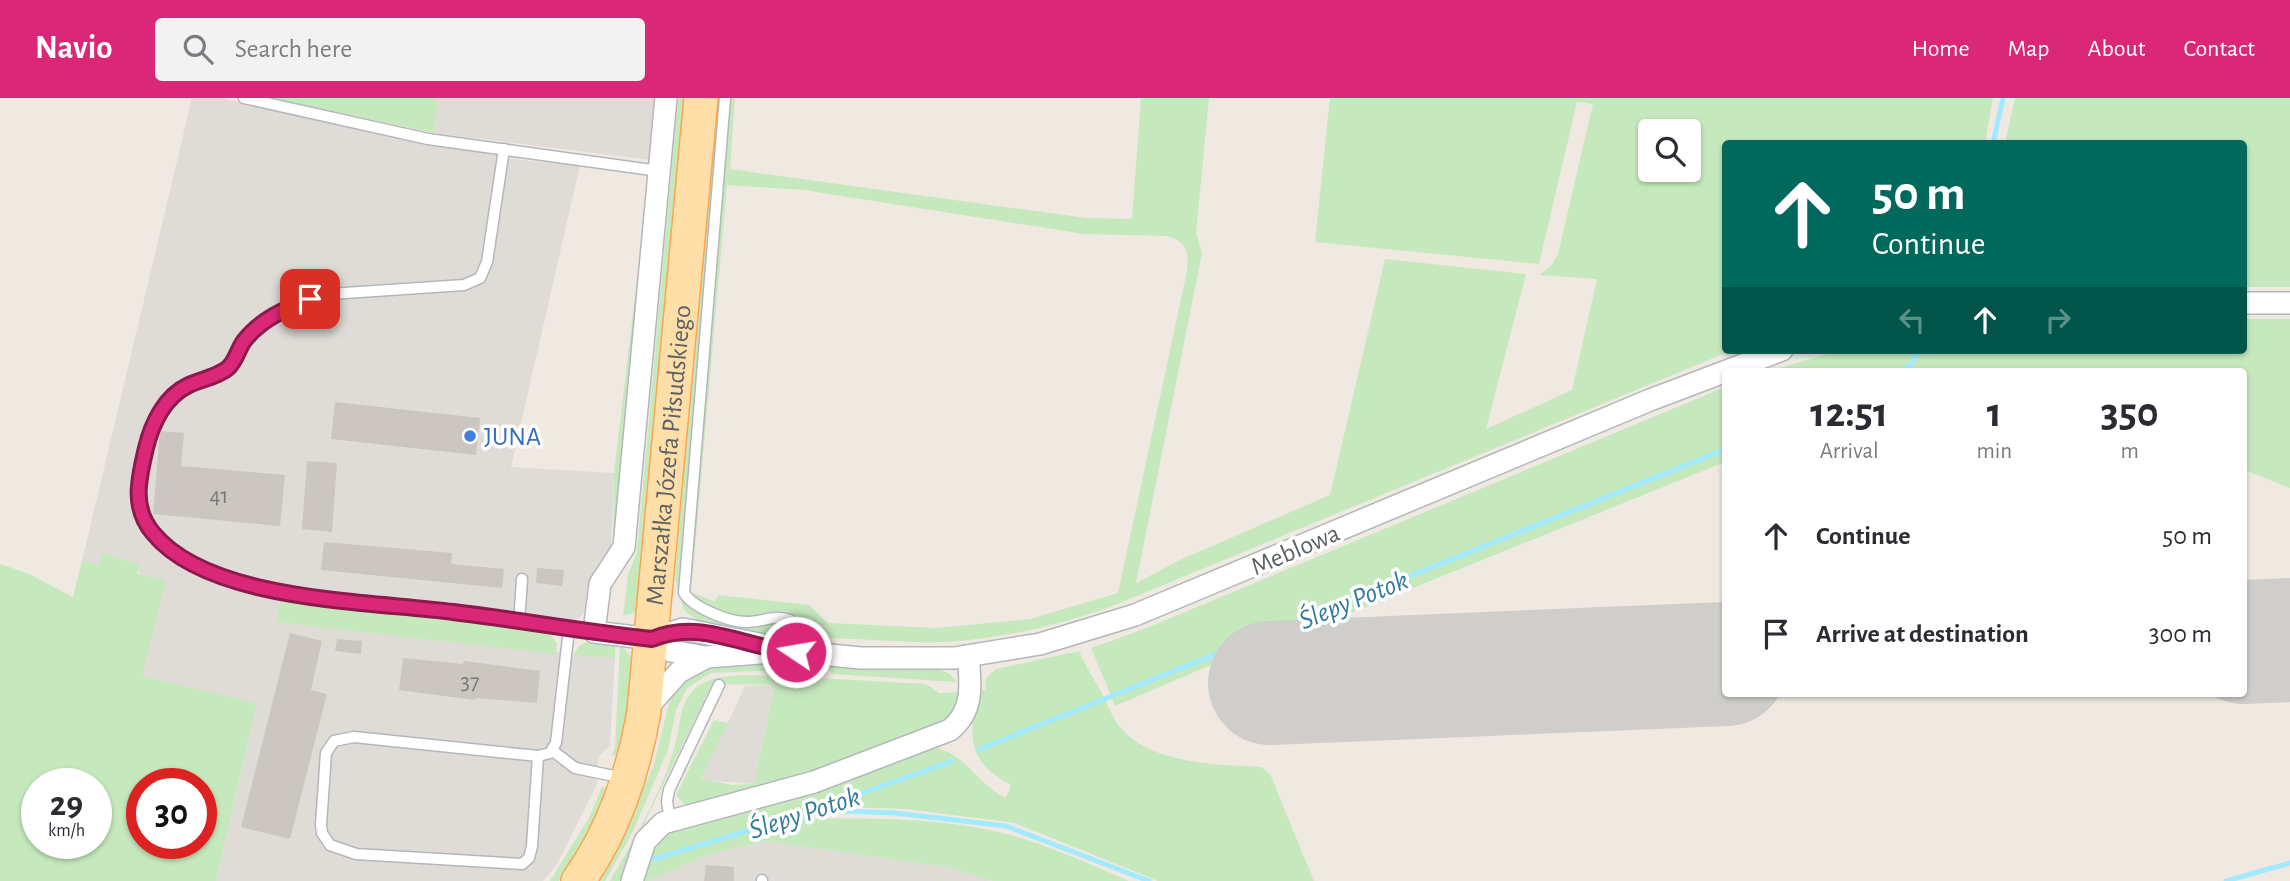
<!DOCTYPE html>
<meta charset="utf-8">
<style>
body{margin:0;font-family:"Alegreya Sans",sans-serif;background:#f2f2f3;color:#2b2b33;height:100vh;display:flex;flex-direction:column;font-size:26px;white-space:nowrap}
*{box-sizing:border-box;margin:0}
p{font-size:23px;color:#7c7c81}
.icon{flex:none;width:38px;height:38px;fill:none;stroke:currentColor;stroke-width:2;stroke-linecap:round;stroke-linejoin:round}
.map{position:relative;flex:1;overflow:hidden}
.details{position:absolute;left:1722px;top:270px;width:525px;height:329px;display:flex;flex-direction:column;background:#fff;border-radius:7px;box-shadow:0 2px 5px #0004}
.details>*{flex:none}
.banner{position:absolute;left:1722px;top:42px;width:525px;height:214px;border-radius:7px;box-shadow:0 2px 5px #0004;background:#00695c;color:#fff;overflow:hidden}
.fabs{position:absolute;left:1638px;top:21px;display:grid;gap:14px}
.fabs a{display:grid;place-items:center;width:63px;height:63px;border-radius:7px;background:#fff;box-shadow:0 2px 5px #0004;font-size:35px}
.speed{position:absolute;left:21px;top:670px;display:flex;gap:14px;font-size:35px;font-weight:700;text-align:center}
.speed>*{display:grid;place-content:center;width:91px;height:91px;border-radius:50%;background:#fff;box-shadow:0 2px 5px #0004;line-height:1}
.speed small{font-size:18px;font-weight:400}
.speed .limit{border:10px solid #d22;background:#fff;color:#111}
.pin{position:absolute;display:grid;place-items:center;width:60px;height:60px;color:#fff;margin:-30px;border-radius:14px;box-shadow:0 4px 10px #0006}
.me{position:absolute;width:77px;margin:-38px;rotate:282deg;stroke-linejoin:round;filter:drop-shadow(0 0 5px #0008)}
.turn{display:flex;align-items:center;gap:24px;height:147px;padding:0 35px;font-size:32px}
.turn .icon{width:91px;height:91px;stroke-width:2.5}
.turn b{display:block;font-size:49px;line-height:60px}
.lanes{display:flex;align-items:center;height:66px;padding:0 35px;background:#0003;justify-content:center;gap:35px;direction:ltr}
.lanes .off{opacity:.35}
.eta{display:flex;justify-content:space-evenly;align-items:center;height:119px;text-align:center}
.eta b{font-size:42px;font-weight:700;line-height:49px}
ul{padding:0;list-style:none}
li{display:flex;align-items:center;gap:21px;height:98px;padding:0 35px}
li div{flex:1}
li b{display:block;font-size:26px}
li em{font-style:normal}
header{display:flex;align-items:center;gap:42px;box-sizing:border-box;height:98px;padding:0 35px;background:#db2777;color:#fff}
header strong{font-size:33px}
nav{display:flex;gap:38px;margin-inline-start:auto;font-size:24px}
.search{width:490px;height:63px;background:#f2f2f3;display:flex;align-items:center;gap:18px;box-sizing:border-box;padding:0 24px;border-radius:7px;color:#7c7c81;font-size:26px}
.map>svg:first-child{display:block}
</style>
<header>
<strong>Navio</strong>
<div class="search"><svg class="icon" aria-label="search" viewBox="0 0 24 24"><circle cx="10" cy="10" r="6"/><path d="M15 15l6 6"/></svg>Search here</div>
<nav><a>Home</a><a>Map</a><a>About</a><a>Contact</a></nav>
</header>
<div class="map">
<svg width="2290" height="783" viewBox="0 0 2290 783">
<rect width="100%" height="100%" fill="#efe9e2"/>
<!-- industrial -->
<g fill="#dfdbd7">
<path d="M192 0H222L431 45 529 63 580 67 511 369 614 375 611 450 588 486 584 515 578 521 570 523 309 490 307 505 280 503 278 524 615 560 610 647 598 660 597 686 557 766 543 783H216L257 606 142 578 139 466 103 455 99 467 82 463Z"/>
<path d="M438 0H656L650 62 434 35Z"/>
<path d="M775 587 754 686 701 682 745 588Z"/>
<path d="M765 743 947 769 993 783H648L704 758Z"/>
</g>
<!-- green -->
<g fill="#c6e8bd" fill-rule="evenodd">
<path d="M270 0H438L434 35Z"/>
<path d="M678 0H688L640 509 635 514 623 518 628 477 637 454Z"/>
<path d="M715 0H721L678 491C684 511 733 529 754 529 766 528 774 523 787 528L789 542 704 527 684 512 675 482Z"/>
<path d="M730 0H735L730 71 1086 120 1132 121 1141 0H1209L1196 135 1202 155 1136 485 1182 461 1330 397 1385 161 1526 176 1486 331 1572 292 1597 181 1539 177 1551 168 1558 156 1593 6 1577 4 1539 166 1315 144 1330 0H1993L1985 45 1726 46V252H1733L1110 509C1056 528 1000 541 943 544 920 546 814 537 806 541 803 533 801 522 794 517 780 507 766 517 752 519 730 522 695 507 688 486ZM1650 33H1689V72H1650ZM727 87 804 92 1084 136 1168 138C1187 145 1189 153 1187 173L1118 495 1030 521 936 530 828 525 809 507 718 497 715 504 691 494Z"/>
<path d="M2015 0H2290V189H2244V46L2005 45Z"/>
<path d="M647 97 616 443 613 452 614 375Z"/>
<path d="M2244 221H2290V390L2244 372V273H1769L1842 252H2244Z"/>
<path d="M1725 289V364L1294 538 1276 539 1115 608 1091 550 1144 531Z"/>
<path d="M102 455 140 466 137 476 166 482 142 578 257 605 216 783H0V466L27 475 73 499 82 463 99 467ZM37 686H96V746H37ZM142 686H201V746H142Z"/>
<path d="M280 503 430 519 551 537 557 546 556 556 277 524Z"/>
<path d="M589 543 615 546V560L573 557 580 547Z"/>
<path d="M620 548C625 551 629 555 632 560 638 575 622 639 618 656L612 658 615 649Z"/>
<path d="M1079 553C1085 567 1092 578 1099 590 1106 602 1110 616 1119 628 1150 667 1217 666 1261 669L1270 676 1314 783H1158L1015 725 906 711 838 709 807 721C871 720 937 720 999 734 1044 745 1087 765 1129 783H993L947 769 765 743 704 758 648 783H641L650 754 661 736 927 650C960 647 976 686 1006 700L1011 687C966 664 968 636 979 592H985L986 580 996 571Z"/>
<path d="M766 564 816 567 811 574 778 572 711 575 687 590 676 612 668 652 632 735 605 783H596L653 670 670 601 678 587 702 569Z"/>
<path d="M828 568 941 572 950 576 956 584 832 576Z"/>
<path d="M783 578 926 586 939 595 959 594C958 608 952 617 941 625L782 684 686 708 676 697 714 622 728 625 701 681 733 687 754 686 775 587 712 586 637 740 622 783H610C632 746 665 688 675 647 681 626 679 602 698 588 719 573 758 578 783 578Z"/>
<path d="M602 688 606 691V697L589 734 559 783H550L589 720Z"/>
</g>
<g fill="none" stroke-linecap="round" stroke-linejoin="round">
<!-- stream -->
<g stroke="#a2eaff" stroke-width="5">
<path d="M1993 46 2003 0"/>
<path d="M1903 273 1911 266 1919 252"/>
<path d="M980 651 1726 351"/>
<path d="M815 712 895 715 1006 728 1149 783"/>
<path d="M654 761 815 712 952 663"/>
<path d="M2226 783 2290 765"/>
</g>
<!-- runway -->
<g stroke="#d0cecb" stroke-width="124">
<path d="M2244 544 2290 542"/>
<path d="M1270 585 1726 566"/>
</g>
</g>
<!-- building -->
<g fill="#ccc6c1">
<path d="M335 304 480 320 476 357 331 341Z"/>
<path d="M160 333 184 335 181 368 285 377 280 428 153 416Z"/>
<path d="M307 363 337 365 332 434 302 431Z"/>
<path d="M324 444 452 455 451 466 504 471 502 490 321 472Z"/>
<path d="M537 470 564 472 562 488 536 485Z"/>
<path d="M290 535 322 543 311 592 327 596 290 741 241 729Z"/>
<path d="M337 541 362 543 361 556 335 553Z"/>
<path d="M403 560 463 566 464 563 540 573 537 605 476 600 475 602 399 592Z"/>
<path d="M706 767 734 769V783H704Z"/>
</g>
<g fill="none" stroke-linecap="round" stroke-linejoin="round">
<defs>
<g id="lane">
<path d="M244 0 428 41 659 73"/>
<path d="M725 0 684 495C693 510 729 524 747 524 762 524 775 516 790 522L797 534 796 554"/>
<path d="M504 51 487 164 480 180 464 187 330 196C300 203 266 215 247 240 240 249 236 263 227 270 204 288 180 284 161 312 150 328 147 348 142 367 113 492 318 499 398 508 439 512 479 518 519 525"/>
<path d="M522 481 519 525 569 531"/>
<path d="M553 653 575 670 624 680"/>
<path d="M538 658 532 748 529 760 522 766 356 756 330 747 322 735 321 727 326 655 334 643 354 639 538 658 550 655 556 645 569 531 594 534"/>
<path d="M670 723 667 703 669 692 719 587"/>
<path d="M762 783V782"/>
</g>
<g id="street">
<path d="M666 0 624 449 600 486 594 534 652 541 683 531 769 548"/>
<path d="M2244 205H2290"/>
<path d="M652 541 671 553 705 559"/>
<path d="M644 613 679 574 707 559 788 553 861 560H954L1040 546 1135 517 1650 302 1782 252"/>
<path d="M632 783 645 743 663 725 814 684 950 632C974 613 971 586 968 558"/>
</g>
<g id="primary">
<path id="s1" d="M578 783C613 735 634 672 644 613L701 0"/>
</g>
</defs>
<!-- lane casing -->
<use href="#lane" stroke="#b3b7bb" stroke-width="13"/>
<!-- street casing -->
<use href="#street" stroke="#b3b7bb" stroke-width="24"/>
<!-- primary casing -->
<use href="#primary" stroke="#fba64f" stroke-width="36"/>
<!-- lane -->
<use href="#lane" stroke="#fff" stroke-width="10"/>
<!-- street -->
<use href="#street" stroke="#fff" stroke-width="21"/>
<!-- primary -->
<use href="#primary" stroke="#ffdea7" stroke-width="33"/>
</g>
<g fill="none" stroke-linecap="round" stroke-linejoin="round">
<defs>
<path id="route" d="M310 201C285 211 261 221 244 243 238 251 236 263 228 270 217 279 202 281 189 287 165 298 152 325 146 350 139 380 131 409 153 435 209 504 371 503 453 514 520 522 585 534 652 541 702 520 746 551 796 554"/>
</defs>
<!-- route casing -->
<use href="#route" stroke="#8e194d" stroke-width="18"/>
<!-- route -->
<use href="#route" stroke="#db2777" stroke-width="12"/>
</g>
<!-- markers -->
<circle fill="#3f7fe0" stroke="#fff" stroke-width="2.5" cx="470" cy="338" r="7"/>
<g text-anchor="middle" stroke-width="7" stroke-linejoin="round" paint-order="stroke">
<!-- number labels -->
<g font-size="23" fill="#777a7b">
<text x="219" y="405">41</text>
<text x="470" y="591">37</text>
</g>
<!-- shop labels -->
<g font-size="26" fill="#366cbe" stroke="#fff" text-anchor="start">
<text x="484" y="347">JUNA</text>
</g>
<!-- street labels -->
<g font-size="26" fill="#5b6164" stroke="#fff">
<text dy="9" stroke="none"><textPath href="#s1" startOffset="441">Marszałka Józefa Piłsudskiego</textPath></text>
<text transform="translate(1295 451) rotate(-23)" y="9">Meblowa</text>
</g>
<!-- water labels -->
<g font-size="28" font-style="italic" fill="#317c9c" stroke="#fff">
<text transform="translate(1353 501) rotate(-22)" y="10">Ślepy Potok</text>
<text transform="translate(804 714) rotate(-18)" y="10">Ślepy Potok</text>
</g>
</g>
</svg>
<div class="fabs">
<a><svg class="icon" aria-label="search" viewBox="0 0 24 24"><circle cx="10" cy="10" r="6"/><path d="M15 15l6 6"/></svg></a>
</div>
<div class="speed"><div>29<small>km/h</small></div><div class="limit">30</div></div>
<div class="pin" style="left:310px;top:201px;background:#d93025"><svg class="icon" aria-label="arrive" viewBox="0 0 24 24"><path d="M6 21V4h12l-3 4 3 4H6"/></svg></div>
<svg class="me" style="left:796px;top:554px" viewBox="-20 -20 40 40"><circle r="17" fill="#db2777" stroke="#fff" stroke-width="3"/><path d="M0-11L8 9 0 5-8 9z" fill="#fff"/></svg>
<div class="banner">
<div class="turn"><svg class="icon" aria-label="ahead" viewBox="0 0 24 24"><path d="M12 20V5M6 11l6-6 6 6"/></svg><div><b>50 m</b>Continue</div></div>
<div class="lanes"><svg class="icon off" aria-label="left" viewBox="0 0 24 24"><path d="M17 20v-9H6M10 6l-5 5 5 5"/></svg><svg class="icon" aria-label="ahead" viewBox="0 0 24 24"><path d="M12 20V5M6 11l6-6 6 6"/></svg><svg class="icon off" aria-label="right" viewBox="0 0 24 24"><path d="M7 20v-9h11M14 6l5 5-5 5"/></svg></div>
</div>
<section class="details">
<div class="eta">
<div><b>12:51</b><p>Arrival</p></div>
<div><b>1</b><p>min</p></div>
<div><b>350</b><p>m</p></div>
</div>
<ul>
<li><svg class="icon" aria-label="ahead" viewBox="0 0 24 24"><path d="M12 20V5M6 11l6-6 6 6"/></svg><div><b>Continue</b></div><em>50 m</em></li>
<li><svg class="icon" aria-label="arrive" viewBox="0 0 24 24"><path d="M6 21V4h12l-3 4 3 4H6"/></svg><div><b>Arrive at destination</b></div><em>300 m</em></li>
</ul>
</section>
</div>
